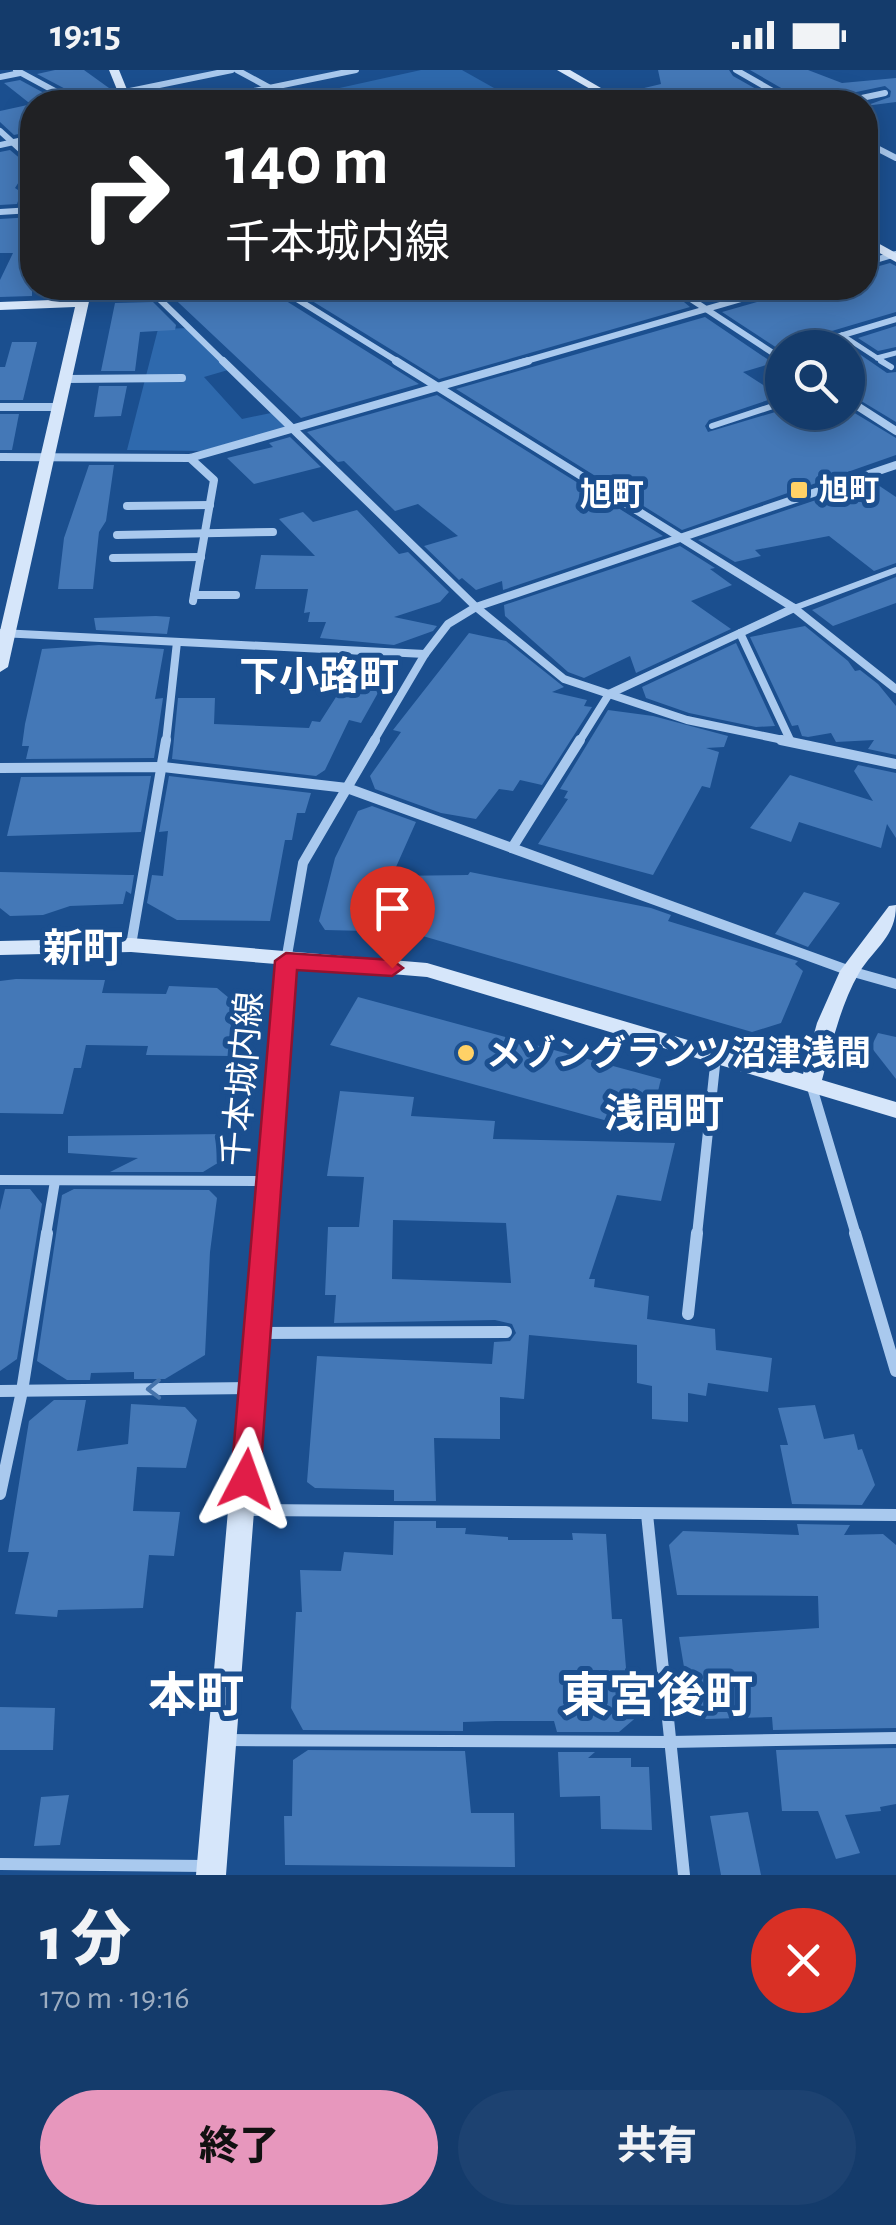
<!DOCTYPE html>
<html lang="ja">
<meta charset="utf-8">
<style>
body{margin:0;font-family:"Alegreya Sans","Noto Sans JP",sans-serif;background:#1d4271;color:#f1f3f6;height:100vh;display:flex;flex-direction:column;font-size:38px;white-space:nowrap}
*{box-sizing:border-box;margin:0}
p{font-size:32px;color:#9dadc1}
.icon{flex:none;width:55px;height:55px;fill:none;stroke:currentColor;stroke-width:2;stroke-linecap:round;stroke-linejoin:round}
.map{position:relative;height:1805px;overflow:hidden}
.details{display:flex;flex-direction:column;background:#143b6b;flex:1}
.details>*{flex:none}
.banner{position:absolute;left:20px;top:20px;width:858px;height:210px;border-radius:40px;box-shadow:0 5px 25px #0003,0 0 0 2px #33557e;background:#202124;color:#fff;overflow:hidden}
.buttons{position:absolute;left:765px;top:260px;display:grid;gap:20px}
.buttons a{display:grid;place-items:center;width:100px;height:100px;border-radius:50%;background:#143b6b;box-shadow:0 5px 25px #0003,0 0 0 2px #33557e;font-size:50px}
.pin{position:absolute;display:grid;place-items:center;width:85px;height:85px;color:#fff;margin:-102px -42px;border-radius:50% 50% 50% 0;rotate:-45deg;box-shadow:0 0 10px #0007}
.pin .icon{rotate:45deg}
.me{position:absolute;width:110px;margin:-55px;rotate:4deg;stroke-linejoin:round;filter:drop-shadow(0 0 8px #0008)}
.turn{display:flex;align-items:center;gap:35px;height:210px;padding:0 40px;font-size:45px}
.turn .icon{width:130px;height:130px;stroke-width:2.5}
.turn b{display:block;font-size:70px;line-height:85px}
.round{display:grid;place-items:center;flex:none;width:105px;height:105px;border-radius:52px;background:#1d4271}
.summary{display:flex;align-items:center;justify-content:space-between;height:170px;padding:0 40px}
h1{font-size:60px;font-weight:800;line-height:75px}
.action{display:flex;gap:20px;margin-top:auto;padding:20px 40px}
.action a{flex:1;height:115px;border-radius:60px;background:#e797bd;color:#111;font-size:40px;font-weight:800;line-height:115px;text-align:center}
.action a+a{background:#1d4271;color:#f1f3f6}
.status{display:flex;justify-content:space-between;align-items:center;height:70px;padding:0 50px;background:#143b6b;direction:ltr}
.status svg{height:28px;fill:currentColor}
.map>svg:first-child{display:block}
</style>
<div class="status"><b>19:15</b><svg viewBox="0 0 49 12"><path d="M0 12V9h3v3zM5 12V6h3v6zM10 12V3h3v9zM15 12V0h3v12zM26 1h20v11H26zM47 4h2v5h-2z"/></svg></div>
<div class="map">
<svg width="896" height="1805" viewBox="0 0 896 1805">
<rect width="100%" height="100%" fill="#1b4f8f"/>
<!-- green -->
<g fill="#2e69ad">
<path d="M421 0H462L519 32H276Z"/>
<path d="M190 258 228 300 204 307 242 349 271 343 289 357 201 381 127 380 158 259Z"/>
</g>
<!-- building -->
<g fill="#4478b7" fill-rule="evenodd">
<path d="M55 0H84L109 18 75 24 37 4Z"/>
<path d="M658 0H729L733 6 779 32H628L619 24 661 14Z"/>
<path d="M750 0H808L842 13 896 8V32L865 36 890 27 891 21 885 16 842 25 836 32H799L795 26Z"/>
<path d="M20 10 55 29 28 32 4 13Z"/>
<path d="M32 34V61L14 65 0 52V41Z"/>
<path d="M10 80 29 96 15 118 21 122 17 134 0 135V82Z"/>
<path d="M32 147V226L0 227V210L13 183H0V149Z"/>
<path d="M890 193 896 196V242L798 271 793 278H777L722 242 781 225 786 218H813L815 231 865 218V200Z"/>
<path d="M163 218H272L275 224 419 314 301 348Z"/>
<path d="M291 218H359L368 224 399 218H667L690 237 439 309Z"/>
<path d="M686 218H756L707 232Z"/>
<path d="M153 232 176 255 175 260 140 262 135 301H101L115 233Z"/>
<path d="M705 247 773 293 743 302 780 326 709 350 705 356 708 362 782 340 848 342V339L896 368V385L682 460 456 319Z"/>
<path d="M896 256V277L878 281 858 268Z"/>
<path d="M12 272H37L23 330H0V297H5Z"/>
<path d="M842 272 887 303 896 302V352L848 323V278H825Z"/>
<path d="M99 316H127L121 346 94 347Z"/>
<path d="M437 325 663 466 503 520 502 511 476 520 462 508 459 510 424 476 458 466 418 434 395 441 344 391 338 392 307 362Z"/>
<path d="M0 344H19L12 380H0Z"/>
<path d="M290 367 321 397 254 414 227 388 273 377 269 373Z"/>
<path d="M89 395H114L106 451 99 462 93 519H58L64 468Z"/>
<path d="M872 411 896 427V493L874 501 829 466 755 480 761 486 735 492 698 470Z"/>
<path d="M357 440 399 484 408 482 449 522 440 532 394 547 437 556 433 561 394 575 320 568 326 552H308L310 542 304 543 308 519H255L261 485 315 486 279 449 303 442 313 452Z"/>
<path d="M680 476 715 498 710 499 732 515 691 531 731 559 636 603 630 586 584 608 568 602 505 546 504 535Z"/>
<path d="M896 507V533L833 556 812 540Z"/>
<path d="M156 546 170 547 167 564 96 560 94 548Z"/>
<path d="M805 556 848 591 855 601 860 600 878 614 896 636V685L868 679 874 670 836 672 831 663 808 667 802 666 798 655 792 656 750 567Z"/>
<path d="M469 563 506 571 564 617 552 622 587 630 584 636 592 637 542 715 520 710 513 721 499 719 476 749 441 743 375 719 370 706 401 662 393 660Z"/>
<path d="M736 573 775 656 756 657 689 643 646 628 642 617Z"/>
<path d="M99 575 164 579 155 629 163 628 154 688 26 689 29 676H22L25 654 42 579Z"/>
<path d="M354 599 388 605 361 653 349 650 325 700 316 706 172 689 178 628H215L214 654 309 658 312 651 320 652Z"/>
<path d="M608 640 653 646 728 666 724 677 706 678 719 682 710 718 702 716 653 805 538 774 568 729 564 728 568 721 560 719Z"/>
<path d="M858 695 896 703V768L887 754 881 778 799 752 791 772 750 758 790 705 873 731 854 701Z"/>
<path d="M151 706 141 762 7 766 21 707Z"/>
<path d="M169 706 311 723 305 743H297L292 770H285L270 851 177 850 147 833 152 805 163 806 168 761 159 762Z"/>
<path d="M372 736 416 752 392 806 468 805 470 802 651 838 671 845 668 851 798 891 795 894 803 901 781 953 752 962 409 862 325 860 319 851 335 788 358 741Z"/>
<path d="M0 802 129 805H134L131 824 126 821 123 834 70 836 43 845 10 846 0 838Z"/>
<path d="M804 822 840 833 808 877 775 864Z"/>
<path d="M16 909 105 910 102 923 166 924 169 916 217 918 259 953 235 952 231 986 146 985 148 976 86 975 81 998H74L63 1044 0 1043V911Z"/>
<path d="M358 927 661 1009 648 1062 330 975Z"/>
<path d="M878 963 896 967V1009L871 977Z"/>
<path d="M340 1021 414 1027 411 1046 495 1051 493 1069 675 1073 661 1131 617 1125 589 1209H595L594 1217 649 1226 647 1249 715 1259 716 1280 772 1288 768 1322 708 1313 706 1326 688 1323V1352L652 1349V1316L637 1313V1275L529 1265 524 1329 500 1327V1369L434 1368 436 1431H394V1420L315 1418 307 1412 317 1286 492 1294 494 1272 510 1271 516 1263 512 1254 495 1250 334 1253 336 1225H325L328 1157H359L364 1107 327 1106ZM393 1150 506 1153 511 1213 392 1209Z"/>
<path d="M224 1064 221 1091 203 1102H110L138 1088 68 1083V1066Z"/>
<path d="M5 1119H30L42 1134 17 1289 0 1301V1140Z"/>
<path d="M74 1119 209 1120 217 1128 210 1182 205 1285 165 1309H134V1302L91 1303 90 1310H67L37 1291 62 1125Z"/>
<path d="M54 1330H86L77 1381 128 1374 131 1334 185 1337 197 1350 186 1398 137 1397 133 1441 180 1442 174 1486 149 1485 143 1538 58 1540 57 1547 15 1544 29 1482H8L29 1351Z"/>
<path d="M815 1335 824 1369 854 1364 858 1380 862 1379 875 1415 862 1435 792 1434 780 1375H788L778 1338Z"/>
<path d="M394 1451H436V1458H466L465 1464 508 1467V1470H573L572 1463 606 1464 612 1549H622L626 1598H635L639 1645 619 1662H557L554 1651H496L463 1652V1661L303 1660 291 1638 296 1542H302L300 1500 341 1501 344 1482 393 1485Z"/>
<path d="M797 1454 850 1455 844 1465 883 1464 896 1475V1658L773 1660 772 1647 706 1649 691 1639 679 1567 819 1558 818 1526 677 1525 669 1475 683 1461 799 1465Z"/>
<path d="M0 1637 55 1638 53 1680H0Z"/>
<path d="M896 1678V1734L880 1737 881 1741 845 1745 860 1783 836 1789 818 1741H782L776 1680Z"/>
<path d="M308 1680 465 1681 471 1743H514L515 1797 285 1795 284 1746H292L293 1690Z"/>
<path d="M558 1682H595L588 1688H631V1697H649L652 1760 601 1759 600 1726 560 1727Z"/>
<path d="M69 1725 60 1775 34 1776 41 1727Z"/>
<path d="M748 1742 761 1805H721L710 1746Z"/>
</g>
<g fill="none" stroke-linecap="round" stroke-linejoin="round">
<!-- lane-far1 -->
<g stroke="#a9c9ee" stroke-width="5">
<path d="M865 140 876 138"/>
<path d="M842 265 885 293"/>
<path d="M877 288 896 283"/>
</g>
<!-- lane -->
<g stroke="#a9c9ee" stroke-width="6">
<path d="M881 291 891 297"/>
<path d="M712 356 782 333"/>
<path d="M794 538 896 500"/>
</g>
<!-- street-far3 -->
<g stroke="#a9c9ee" stroke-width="6">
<path d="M16 0 75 32"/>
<path d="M237 0 270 18"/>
<path d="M736 0 792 32"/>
<path d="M0 7 20 3"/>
<path d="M125 22 232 0"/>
<path d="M201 32 356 0"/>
<path d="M843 32 885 23"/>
<path d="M0 61 32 90"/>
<path d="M865 72 896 88"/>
<path d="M0 75 32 68"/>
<path d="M23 140 32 106"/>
<path d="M0 142 32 140"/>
<path d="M865 193 896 184"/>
<path d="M148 218 225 293"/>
<path d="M279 218 400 293"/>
<path d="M674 218 782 289"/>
<path d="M800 278 896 249"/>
<path d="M519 293 779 218"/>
</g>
<!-- street-far2 -->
<g stroke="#a9c9ee" stroke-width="8">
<path d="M223 291 476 537 564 609 687 650 793 672"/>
<path d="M396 291 794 538 896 619"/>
<path d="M66 309 182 308"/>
<path d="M848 330 896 361"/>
<path d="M0 337H59"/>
<path d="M0 387 190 388 528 291"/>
<path d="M190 388 214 410 193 531"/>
<path d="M127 436 210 435"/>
<path d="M117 465 273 462"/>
<path d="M113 488 201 487"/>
<path d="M194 525H236"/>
<path d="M0 563 425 584"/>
<path d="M740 563 791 672"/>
<path d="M166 672 177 572"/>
<path d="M373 672 425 584 448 554 476 537 896 395"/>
<path d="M579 672 609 624 794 538"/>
</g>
<!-- street-far1 -->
<g stroke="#a9c9ee" stroke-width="10">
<path d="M781 670 896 694"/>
<path d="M0 698 163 697 347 718 850 901 896 914"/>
<path d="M512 778 580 670"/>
<path d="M131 875 166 670"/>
<path d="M286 891 303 793 375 670"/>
<path d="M811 1014 856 1165"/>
<path d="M0 1110 268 1111"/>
<path d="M46 1165 55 1111"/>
<path d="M697 1165 716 986"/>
</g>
<!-- street -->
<g stroke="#a9c9ee" stroke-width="12">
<path d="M855 1163 896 1301"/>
<path d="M688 1244 697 1163"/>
<path d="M257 1263 506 1262"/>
<path d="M0 1321 251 1318"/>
<path d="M0 1424 22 1321 47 1163"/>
<path d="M244 1440 896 1445"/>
<path d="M647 1444 684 1805"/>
<path d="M225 1670 670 1672 896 1668"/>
<path d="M0 1794 206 1796"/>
</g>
<!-- secondary -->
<g fill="#d6e6fa" fill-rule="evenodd">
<path d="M109 0H119L132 32H122Z"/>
<path d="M557 0H570L625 32H613Z"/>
<path d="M865 166 896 183V192L865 175Z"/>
<path d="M80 218H92L8 597 0 602V561L75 237 0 240V232L77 229Z"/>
<path d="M896 835C896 867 875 877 859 903 840 936 832 974 822 1010L896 1032V1048L427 907 296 896 226 1805H196L276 894 131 882 0 885V871L131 868 427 893 803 1004 817 953 840 901 889 836Z"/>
</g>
</g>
<!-- one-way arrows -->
<defs><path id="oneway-chevron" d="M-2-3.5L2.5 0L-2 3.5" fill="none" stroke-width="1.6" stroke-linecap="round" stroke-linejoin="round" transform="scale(2.5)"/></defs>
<use stroke="#4674ac" href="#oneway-chevron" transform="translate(154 1319) rotate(179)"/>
<!-- route -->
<path fill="#e11d48" stroke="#92132f" stroke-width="2.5" d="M286 883 392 890 403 898 392 906 297 900 260 1409 256 1418 246 1422 236 1418 231 1409 275 891Z"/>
<!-- markers -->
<g fill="#ffd166" stroke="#1b4f8f" stroke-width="4">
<rect x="789" y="410" width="20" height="20" rx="5"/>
<circle cx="466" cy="983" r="10"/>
</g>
<g text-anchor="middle" stroke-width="10" stroke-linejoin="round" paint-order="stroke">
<!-- far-poi labels -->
<g font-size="30" font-weight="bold" fill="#fff" stroke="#1b4f8f" text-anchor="start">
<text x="819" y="430">旭町</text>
</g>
<!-- far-quarter labels -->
<g font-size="32" font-weight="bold" fill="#fff" stroke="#1b4f8f">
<text x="612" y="435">旭町</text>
</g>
<!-- poi labels -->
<g font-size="35" font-weight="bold" fill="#fff" stroke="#1b4f8f" text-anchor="start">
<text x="486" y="995">メゾングランツ沼津浅間</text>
</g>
<!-- street labels -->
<g font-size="35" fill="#fff" stroke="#1b4f8f">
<text transform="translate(242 1009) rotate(-85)" y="12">千本城内線</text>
</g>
<!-- quarter labels -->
<g font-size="40" font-weight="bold" fill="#fff" stroke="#1b4f8f">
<text x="319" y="620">下小路町</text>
<text x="83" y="892">新町</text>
<text x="664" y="1057">浅間町</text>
</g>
<!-- near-quarter labels -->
<g font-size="48" font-weight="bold" fill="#fff" stroke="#1b4f8f">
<text x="196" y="1642">本町</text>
<text x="657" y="1642">東宮後町</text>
</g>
</g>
</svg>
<div class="buttons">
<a><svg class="icon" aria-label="search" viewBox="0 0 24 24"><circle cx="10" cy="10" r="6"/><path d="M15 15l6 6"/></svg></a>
</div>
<div class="pin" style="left:392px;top:898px;background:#d93025"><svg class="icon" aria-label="arrive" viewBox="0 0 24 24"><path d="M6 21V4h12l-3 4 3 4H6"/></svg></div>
<svg class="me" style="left:246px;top:1409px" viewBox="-20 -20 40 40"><path d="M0-17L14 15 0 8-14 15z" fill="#e11d48" stroke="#fff" stroke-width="4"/></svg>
<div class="banner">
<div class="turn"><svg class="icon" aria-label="right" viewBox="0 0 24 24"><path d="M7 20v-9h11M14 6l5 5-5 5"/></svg><div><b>140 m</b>千本城内線</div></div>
</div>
</div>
<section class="details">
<div class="summary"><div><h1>1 分</h1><p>170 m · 19:16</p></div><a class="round" style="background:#d93025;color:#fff"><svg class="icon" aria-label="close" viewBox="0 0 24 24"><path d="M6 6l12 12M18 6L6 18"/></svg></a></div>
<div class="action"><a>終了</a><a>共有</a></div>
</section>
